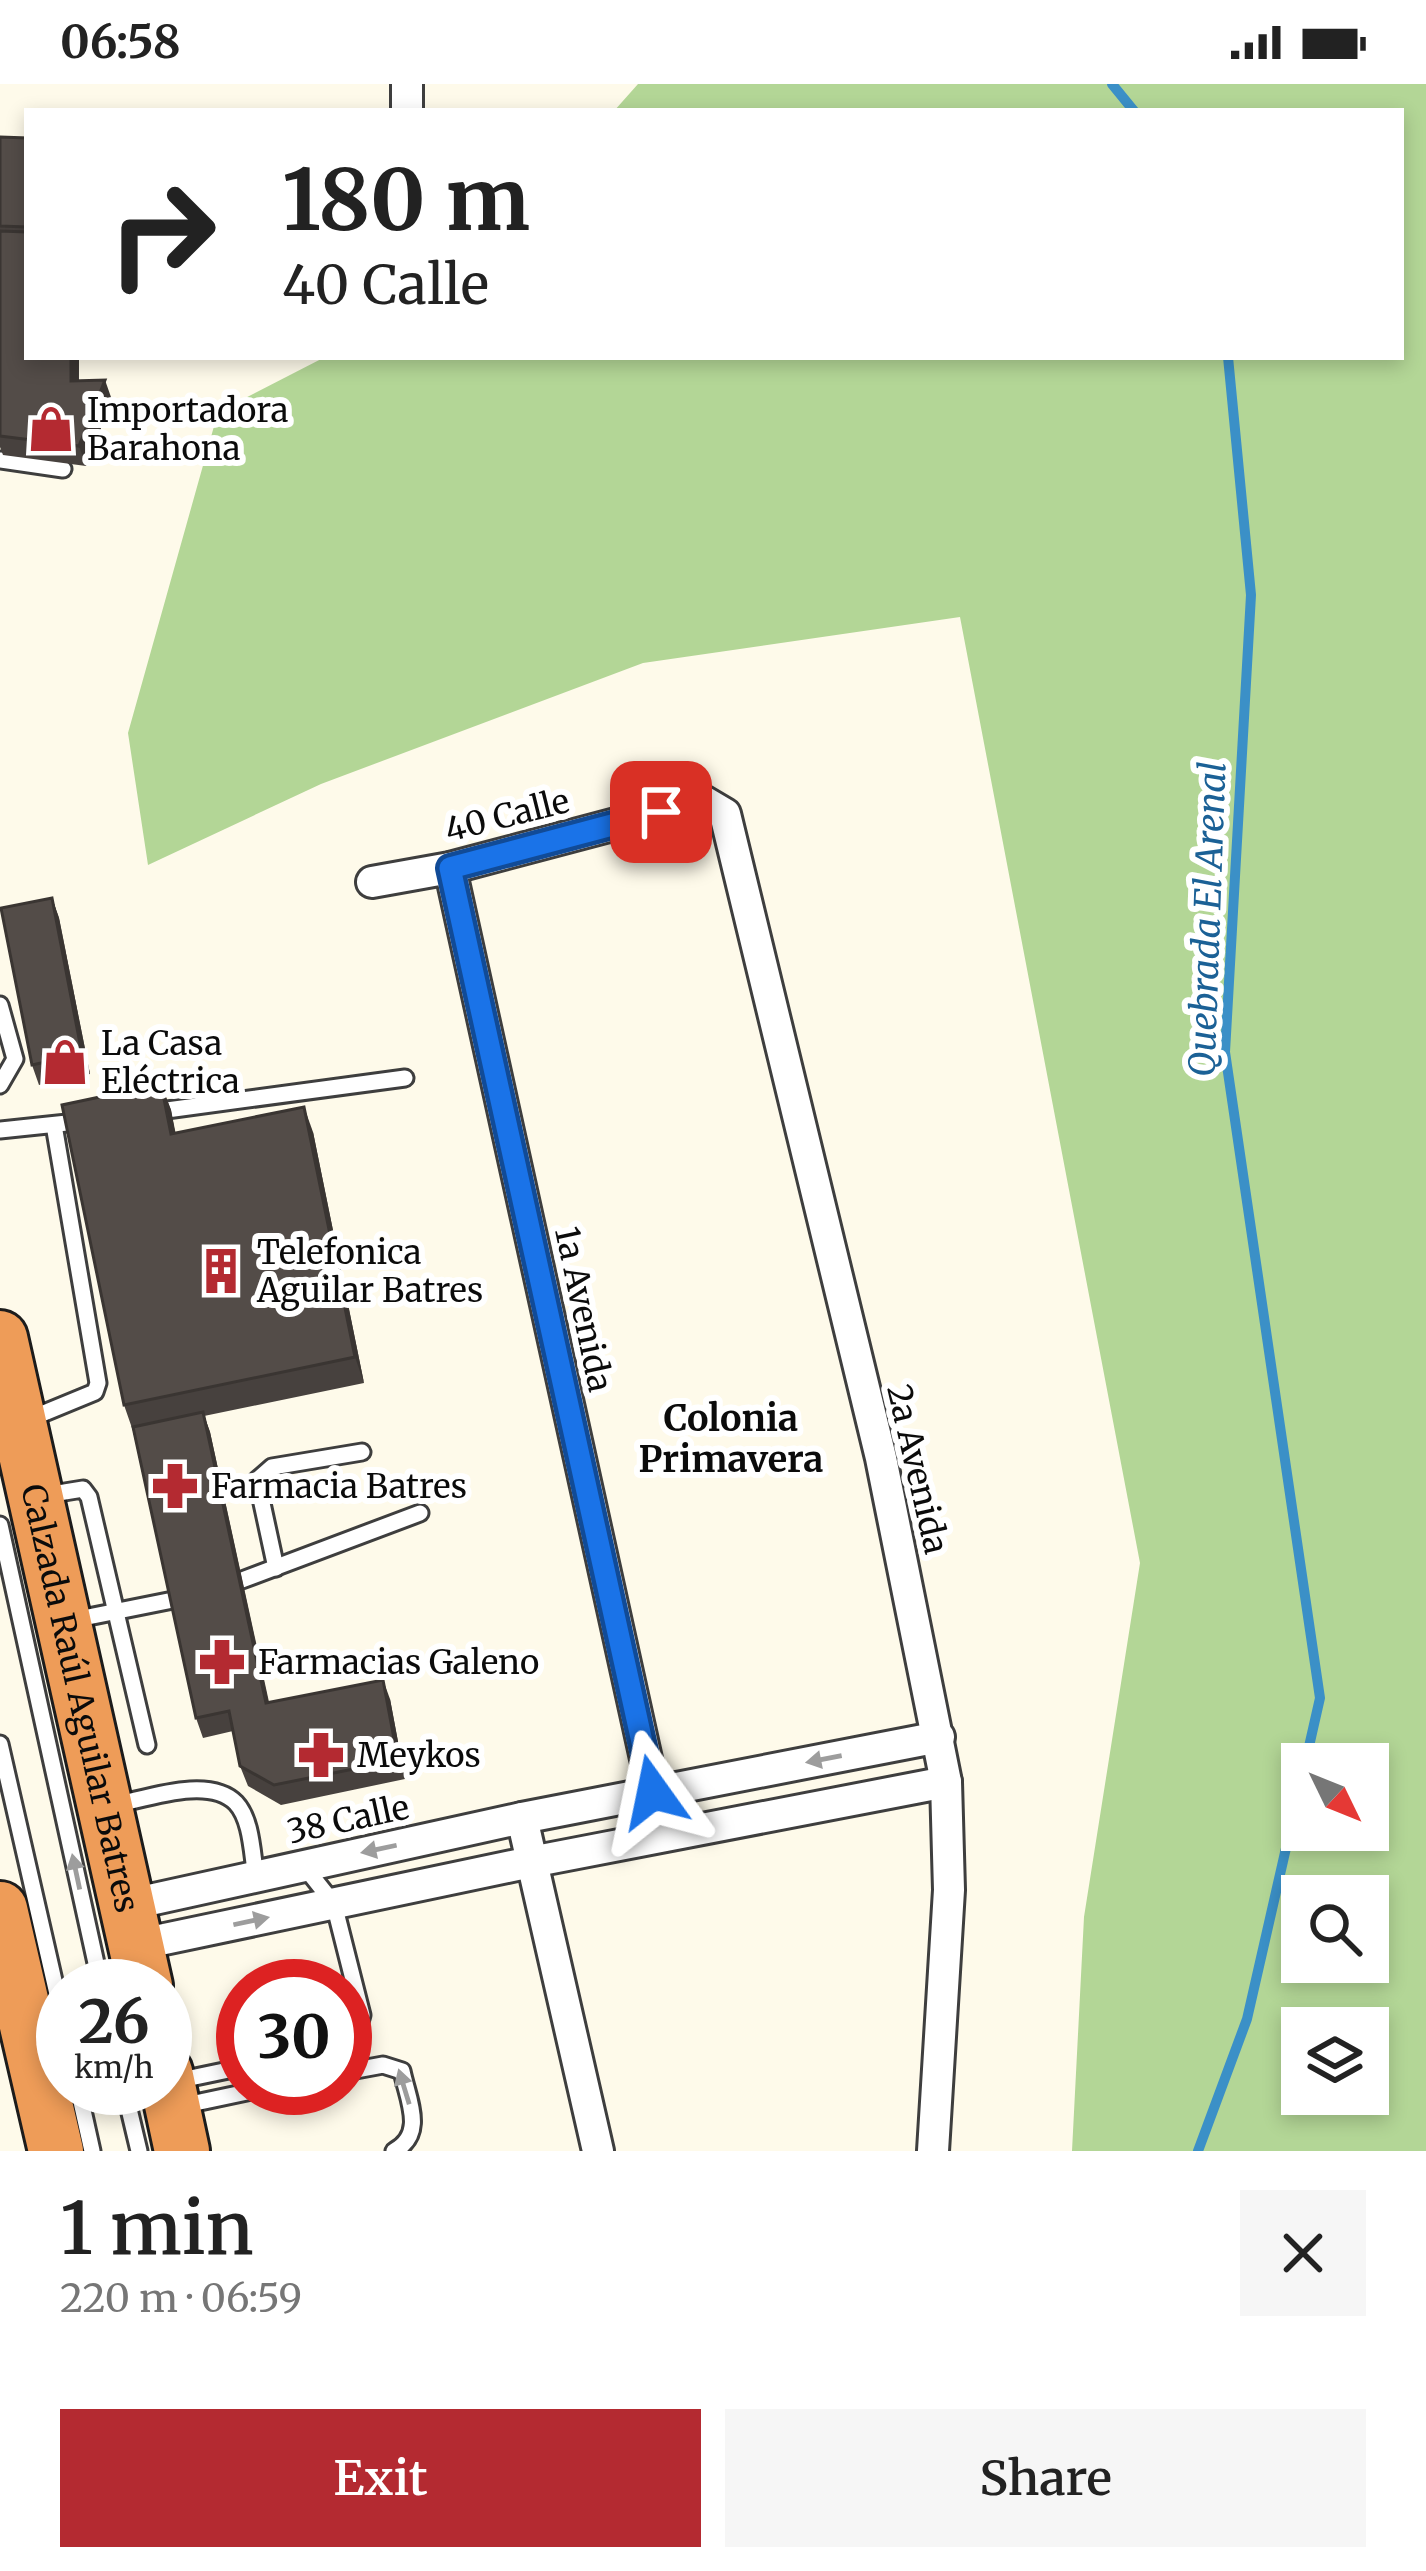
<!DOCTYPE html>
<meta charset="utf-8">
<style>
body{margin:0;font-family:Merriweather,serif;background:#f6f6f6;color:#222;height:100vh;display:flex;flex-direction:column;font-size:45px;white-space:nowrap}
*{box-sizing:border-box;margin:0}
p{font-size:39px;color:#767676}
.icon{flex:none;width:66px;height:66px;fill:none;stroke:currentColor;stroke-width:2;stroke-linecap:round;stroke-linejoin:round}
.map{position:relative;height:2067px;overflow:hidden}
.side{display:flex;flex-direction:column;background:#fff;flex:1}
.side>*{flex:none}
.banner{position:absolute;left:24px;top:24px;width:1380px;height:252px;border-radius:0px;box-shadow:0 6px 18px #0003;background:#fff;color:#222;overflow:hidden}
.needle{width:78px;rotate:133deg}
.fabs{position:absolute;left:1281px;top:1659px;display:grid;gap:24px}
.fabs a{display:grid;place-items:center;width:108px;height:108px;border-radius:0px;background:#fff;box-shadow:0 6px 18px #0003;font-size:60px}
.speed{position:absolute;left:36px;top:1875px;display:flex;gap:24px;font-size:60px;font-weight:700;text-align:center}
.speed>*{display:grid;place-content:center;width:156px;height:156px;border-radius:50%;background:#fff;box-shadow:0 6px 18px #0003;line-height:1}
.speed small{font-size:30px;font-weight:400}
.speed .limit{border:18px solid #d22;background:#fff;color:#111}
.pin{position:absolute;display:grid;place-items:center;width:102px;height:102px;color:#fff;margin:-51px;border-radius:24px;box-shadow:0 6px 18px #0006}
.me{position:absolute;width:132px;margin:-66px;rotate:348deg;stroke-linejoin:round;filter:drop-shadow(0 0 9px #0008)}
.turn{display:flex;align-items:center;gap:42px;height:252px;padding:0 60px;font-size:54px}
.turn .icon{width:156px;height:156px;stroke-width:2.5}
.turn b{display:block;font-size:84px;line-height:102px}
.round{display:grid;place-items:center;flex:none;width:126px;height:126px;border-radius:0px;background:#f6f6f6}
.overview{display:flex;align-items:center;justify-content:space-between;height:204px;padding:0 60px}
h1{font-size:72px;font-weight:600;line-height:90px}
.action{display:flex;gap:24px;margin-top:auto;padding:24px 60px}
.action a{flex:1;height:138px;border-radius:0px;background:#b42a31;color:#fff;font-size:48px;font-weight:600;line-height:138px;text-align:center}
.action a+a{background:#f6f6f6;color:#222}
.status{display:flex;justify-content:space-between;align-items:center;height:84px;padding:0 60px;background:#fff;direction:ltr}
.status svg{height:33px;fill:currentColor}
.map>svg:first-child{display:block}
</style>
<div class="status"><b>06:58</b><svg viewBox="0 0 49 12"><path d="M0 12V9h3v3zM5 12V6h3v6zM10 12V3h3v9zM15 12V0h3v12zM26 1h20v11H26zM47 4h2v5h-2z"/></svg></div>
<div class="map">
<svg width="1426" height="2067" viewBox="0 0 1426 2067">
<rect width="100%" height="100%" fill="#fefaea"/>
<!-- forest -->
<path fill="#b3d696" fill-rule="evenodd" d="M638 0H1426V2067H1072L1084 1833 1140 1479 960 533 643 579 321 700 148 781 128 649 218 328 325 273H1401V27H614ZM1302 1680H1368V1746H1302ZM1302 1812H1368V1878H1302ZM1302 1944H1368V2010H1302Z"/>
<g fill="none" stroke-linecap="round" stroke-linejoin="round">
<!-- stream -->
<g stroke="#3b90c7" stroke-width="10">
<path d="M1112 0 1134 27"/>
<path d="M1228 273 1251 511 1225 968 1320 1614 1305 1680"/>
<path d="M1198 2067 1247 1935 1302 1694"/>
</g>
<defs>
<g id="lane">
<path d="M0 376 63 385"/>
<path d="M0 921 15 975 0 1001"/>
<path d="M152 1028 405 994"/>
<path d="M0 1046 86 1037"/>
<path d="M27 1336 95 1308 98 1299 54 1041"/>
<path d="M46 1411 83 1405 89 1413 147 1661"/>
<path d="M0 1441 101 1902"/>
<path d="M276 1484 257 1396 272 1383 362 1368"/>
<path d="M242 1496 420 1429"/>
<path d="M73 1536 173 1516"/>
<path d="M0 1660 63 1936"/>
<path d="M114 1721C146 1715 209 1691 236 1719 252 1736 252 1771 256 1793"/>
<path d="M304 1782 334 1820 362 1931 357 1949 345 1958"/>
<path d="M345 1988 383 1981 402 1987C408 2016 426 2050 394 2067"/>
<path d="M176 1997 243 1983"/>
<path d="M78 2004 92 2067"/>
<path d="M124 2004 139 2067"/>
<path d="M181 2022 266 2004"/>
</g>
<g id="street">
<path d="M407 0V27"/>
<path d="M450 784 663 1752"/>
<path d="M372 798 450 784 703 717 725 730 881 1374 946 1698 949 1806 933 2067"/>
<path d="M522 1734 598 2067"/>
<path d="M127 1821 522 1734 939 1653"/>
<path d="M136 1861 531 1778 946 1698"/>
</g>
<g id="highway">
<path id="s1" d="M0 1254 145 1902"/>
<path d="M0 1825 56 2067"/>
<path d="M165 1988 182 2067"/>
</g>
</defs>
<!-- lane casing -->
<use href="#lane" stroke="#3e3e3e" stroke-width="21"/>
<!-- street casing -->
<use href="#street" stroke="#3e3e3e" stroke-width="36"/>
<!-- highway casing -->
<use href="#highway" stroke="#1c1c1c" stroke-width="60"/>
<!-- lane -->
<use href="#lane" stroke="#fff" stroke-width="15"/>
<!-- street -->
<use href="#street" stroke="#fff" stroke-width="30"/>
<!-- highway -->
<use href="#highway" stroke="#ee9c58" stroke-width="54"/>
</g>
<!-- wall -->
<g fill="#47413e">
<path d="M0 53 27 54V273H79V297L112 316 86 382 3 371 0 363Z"/>
<path d="M52 814 59 834 90 990 39 1001 32 981Z"/>
<path d="M161 1000 171 1026 175 1049 313 1048 364 1299 204 1332 210 1348 269 1618 390 1615 405 1695 281 1721 248 1702 240 1682 233 1647 203 1654 196 1634 133 1347 124 1321Z"/>
</g>
<!-- shaded-wall -->
<g fill="#3a3532">
<path d="M71 273H79L78 317 71 297Z"/>
<path d="M105 296 112 316 86 382 79 362Z"/>
<path d="M52 814 59 834 90 990 82 970Z"/>
<path d="M161 1000 171 1026 181 1076 171 1050Z"/>
<path d="M304 1023 313 1048 364 1299 355 1273Z"/>
<path d="M203 1328 210 1348 273 1639 266 1619Z"/>
<path d="M383 1596 390 1615 405 1695 398 1676Z"/>
</g>
<!-- building -->
<g fill="#534c48" stroke="#3a3532" stroke-width="3">
<path d="M0 53 27 54V143L0 142Z"/>
<path d="M0 147 27 148V273H71V297L105 296 79 362 0 352Z"/>
<path d="M52 814 82 970 32 981 1 824Z"/>
<path d="M161 1000 171 1050 304 1023 355 1273 124 1321 62 1021Z"/>
<path d="M203 1328 266 1619 383 1596 398 1676 274 1701 240 1682 229 1627 196 1634 133 1343Z"/>
</g>
<!-- one-way arrows -->
<defs><path id="oneway-solid" d="M-6-.8H1V-3.2L6.5 0L1 3.2V.8H-6Z" transform="scale(3)"/></defs>
<g fill="#9d9d9d">
<use href="#oneway-solid" transform="translate(824 1675) rotate(169)"/>
<use href="#oneway-solid" transform="translate(379 1765) rotate(168)"/>
<use href="#oneway-solid" transform="translate(76 1788) rotate(-102)"/>
<use href="#oneway-solid" transform="translate(251 1837) rotate(-12)"/>
<use href="#oneway-solid" transform="translate(404 2003) rotate(-107)"/>
</g>
<g fill="none" stroke-linecap="round" stroke-linejoin="round">
<defs>
<path id="route" d="M653 1708 450 784 661 728"/>
</defs>
<!-- route casing -->
<use href="#route" stroke="#114b97" stroke-width="30"/>
<!-- route -->
<use href="#route" stroke="#1a73e8" stroke-width="21"/>
</g>
<!-- icons -->
<defs>
<symbol id="shop-bare" viewBox="-9 -9 18 18"><path d="M-5-2.5h2.3a2.7 3.5 0 0 1 5.4 0H5L5.5 6h-11ZM-1.5-2.5h3a1.5 2.3 0 0 0-3 0Z" fill="#b42a31" stroke="#fff" stroke-width="2.5" paint-order="stroke"/></symbol>
<symbol id="building-bare" viewBox="-9 -9 18 18"><path d="M-4-6H4V6H1V3H-1V6H-4ZM-2.5-4.3h1.7v1.8h-1.7ZM.8-4.3h1.7v1.8H.8ZM-2.5-1h1.7V.8h-1.7ZM.8-1h1.7V.8H.8Z" fill="#b42a31" stroke="#fff" stroke-width="2.5" paint-order="stroke"/></symbol>
<symbol id="pharmacy-bare" viewBox="-9 -9 18 18"><path d="M-2-6h4v4h4v4h-4v4h-4v-4h-4v-4h4Z" fill="#b42a31" stroke="#fff" stroke-width="2.5" paint-order="stroke"/></symbol>
</defs>
<g fill-rule="evenodd">
<use href="#shop-bare" x="18" y="312" width="66" height="66"/>
<use href="#shop-bare" x="32" y="945" width="66" height="66"/>
<use href="#building-bare" x="188" y="1154" width="66" height="66"/>
<use href="#pharmacy-bare" x="142" y="1369" width="66" height="66"/>
<use href="#pharmacy-bare" x="189" y="1545" width="66" height="66"/>
<use href="#pharmacy-bare" x="288" y="1638" width="66" height="66"/>
</g>
<g text-anchor="middle" stroke-width="12" stroke-linejoin="round" paint-order="stroke">
<!-- poi labels -->
<g font-size="33" fill="#0b0b0b" stroke="#fff" text-anchor="start">
<text x="87" y="338">Importadora<tspan x="87" dy="38">Barahona</tspan></text>
<text x="101" y="971">La Casa<tspan x="101" dy="38">Eléctrica</tspan></text>
<text x="257" y="1180">Telefonica<tspan x="257" dy="38">Aguilar Batres</tspan></text>
<text x="211" y="1414">Farmacia Batres</text>
<text x="258" y="1590">Farmacias Galeno</text>
<text x="357" y="1683">Meykos</text>
</g>
<!-- street labels -->
<g font-size="33" fill="#0b0b0b" stroke="#fff">
<text transform="translate(507 731) rotate(-14)" y="12">40 Calle</text>
<text transform="translate(584 1225) rotate(78)" y="12">1a Avenida</text>
<text transform="translate(918 1385) rotate(77)" y="12">2a Avenida</text>
<text dy="12" stroke="none"><textPath href="#s1" startOffset="369">Calzada Raúl Aguilar Batres</textPath></text>
<text transform="translate(348 1735) rotate(-12)" y="12">38 Calle</text>
</g>
<!-- water labels -->
<g font-size="36" font-style="italic" fill="#1b6196" stroke="#fff">
<text transform="translate(1207 835) rotate(-88)" y="13">Quebrada El Arenal</text>
</g>
<!-- neighbourhood labels -->
<g font-size="36" font-weight="bold" fill="#0b0b0b" stroke="#fff">
<text x="731" y="1347">Colonia<tspan x="731" dy="41">Primavera</tspan></text>
</g>
</g>
</svg>
<div class="fabs">
<a><svg class="needle" viewBox="-14 -14 28 28"><path d="M0-13l5 13h-10z" fill="#e53935"/><path d="M0 13l5-13h-10z" fill="#767676"/></svg></a>
<a><svg class="icon" aria-label="search" viewBox="0 0 24 24"><circle cx="10" cy="10" r="6"/><path d="M15 15l6 6"/></svg></a>
<a><svg class="icon" aria-label="layers" viewBox="0 0 24 24"><path d="M12 4l9 5-9 5-9-5zM3 14l9 5 9-5"/></svg></a>
</div>
<div class="speed"><div>26<small>km/h</small></div><div class="limit">30</div></div>
<div class="pin" style="left:661px;top:728px;background:#d93025"><svg class="icon" aria-label="arrive" viewBox="0 0 24 24"><path d="M6 21V4h12l-3 4 3 4H6"/></svg></div>
<svg class="me" style="left:653px;top:1708px" viewBox="-20 -20 40 40"><path d="M0-17L14 15 0 8-14 15z" fill="#1a73e8" stroke="#fff" stroke-width="4"/></svg>
<div class="banner">
<div class="turn"><svg class="icon" aria-label="right" viewBox="0 0 24 24"><path d="M7 20v-9h11M14 6l5 5-5 5"/></svg><div><b>180 m</b>40 Calle</div></div>
</div>
</div>
<section class="side">
<div class="overview"><div><h1>1 min</h1><p>220 m · 06:59</p></div><a class="round"><svg class="icon" aria-label="close" viewBox="0 0 24 24"><path d="M6 6l12 12M18 6L6 18"/></svg></a></div>
<div class="action"><a>Exit</a><a>Share</a></div>
</section>
